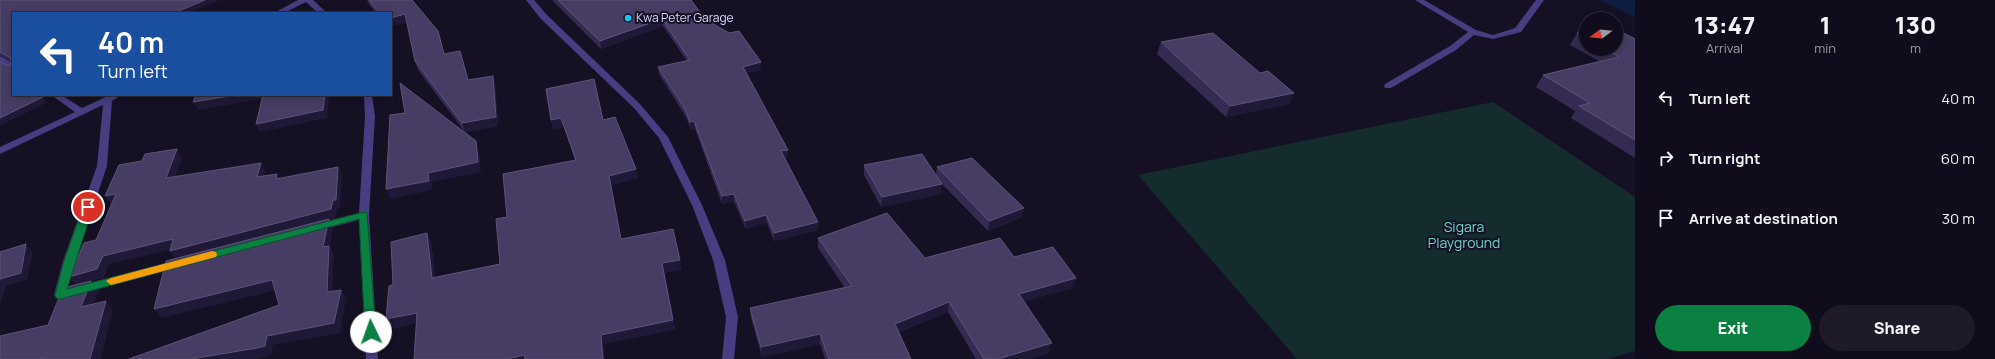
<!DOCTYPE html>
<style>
body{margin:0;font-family:Manrope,sans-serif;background:#1e1a28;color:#f1f3f6;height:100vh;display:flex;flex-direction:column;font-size:15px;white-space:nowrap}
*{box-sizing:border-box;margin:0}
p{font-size:13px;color:#9c9ba3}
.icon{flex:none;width:22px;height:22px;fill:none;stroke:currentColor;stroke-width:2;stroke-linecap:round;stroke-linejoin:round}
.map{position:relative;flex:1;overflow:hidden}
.details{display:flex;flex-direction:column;background:#100c1b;width:360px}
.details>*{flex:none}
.top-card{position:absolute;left:12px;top:12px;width:380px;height:84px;border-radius:0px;box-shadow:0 2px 10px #0003,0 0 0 1px #302c3a;background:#1a4fa0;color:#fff;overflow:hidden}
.needle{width:26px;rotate:254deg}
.tools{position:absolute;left:1579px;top:12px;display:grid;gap:8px}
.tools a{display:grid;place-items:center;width:44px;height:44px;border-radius:50%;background:#100c1b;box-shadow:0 2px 10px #0003,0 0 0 1px #302c3a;font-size:20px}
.pin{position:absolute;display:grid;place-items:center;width:34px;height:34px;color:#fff;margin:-17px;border:2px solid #fff;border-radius:50%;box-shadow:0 1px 4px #0007}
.me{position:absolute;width:44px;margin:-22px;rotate:357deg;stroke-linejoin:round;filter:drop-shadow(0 0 3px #0008)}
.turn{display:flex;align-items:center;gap:14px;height:84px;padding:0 20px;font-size:18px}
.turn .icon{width:52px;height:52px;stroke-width:2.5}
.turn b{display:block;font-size:28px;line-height:34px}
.eta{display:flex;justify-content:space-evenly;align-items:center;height:68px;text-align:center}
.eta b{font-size:24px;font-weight:800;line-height:28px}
.primary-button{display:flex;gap:8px;margin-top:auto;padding:8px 20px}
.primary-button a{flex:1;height:46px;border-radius:24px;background:#0b8043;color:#fff;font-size:16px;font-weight:800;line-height:46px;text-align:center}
.primary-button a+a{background:#1e1a28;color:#f1f3f6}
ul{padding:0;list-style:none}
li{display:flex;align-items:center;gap:12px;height:60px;padding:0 20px}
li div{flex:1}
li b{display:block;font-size:15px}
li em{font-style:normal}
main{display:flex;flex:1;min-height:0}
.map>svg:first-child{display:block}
</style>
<main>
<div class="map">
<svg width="1635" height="359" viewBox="0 0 1635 359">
<rect width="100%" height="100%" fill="#151024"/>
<!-- green -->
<path fill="#142c2e" d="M1493 102 1635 197V351L1608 359H1297L1138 175Z"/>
<!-- water -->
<path fill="#0d1c40" d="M1600 0H1635V17Z"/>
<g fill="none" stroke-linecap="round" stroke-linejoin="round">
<!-- minor -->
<g fill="#463e80" fill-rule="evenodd">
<path d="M298 0H313L327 13H318L306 2 284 13H274Z"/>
<path d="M526 0H534L547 15 640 104 668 137 702 205 725 260 738 317 734 359H722L726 317 713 260 692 205 659 138 634 108 541 19Z"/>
<path d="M1415 0H1424L1476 30 1493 35 1515 28 1536 0H1544L1521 32 1493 39 1474 35 1456 50 1391 88H1385L1384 86 1385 84 1450 46 1468 32Z"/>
<path d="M0 56 13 63V70L0 63Z"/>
<path d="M51 95H61L82 108 110 95H121L112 101 107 166 75 261 67 289 177 260 181 261 183 264 181 267 60 299 56 298 54 295 63 261 97 166 103 105 0 154V147L75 112Z"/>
<path d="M364 95H372L375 116 369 215 378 359H366L359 220 318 231 314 230 313 227 314 224 359 213 365 116Z"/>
</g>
</g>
<!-- wall -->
<g fill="#352a51">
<path d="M0 0H217V1L188 13H13V95H47L43 97 47 102 0 125V62L9 66 11 65V61L0 56Z"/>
<path d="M367 0H412L438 31 444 54 462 59 468 80 495 84 498 126 465 132 418 70 415 61 407 22 391 27V13H376L369 4Z"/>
<path d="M552 0H691L705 19 761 62V70L746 73 788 150V157L784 158 818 230 774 241 767 223 746 229 734 202 722 204 695 129 691 130 686 117 659 74 658 67 687 61 663 26 601 49Z"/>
<path d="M1586 31V49H1616L1635 39V158L1571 118 1575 111 1536 87 1543 75 1599 61 1570 45 1577 33Z"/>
<path d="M1161 42 1260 73 1294 93 1289 104 1226 117 1157 54Z"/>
<path d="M551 120H603L638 178 611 185 621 239 682 269 664 273 675 329 603 344 416 323 391 329 386 319 393 285 431 242 435 277 500 264 507 217 575 160 564 127 553 129Z"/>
<path d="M864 165 936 175 937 167 1022 217 988 231 940 182 941 194 881 207 864 175Z"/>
<path d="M818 238 925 258 1014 257 1073 288 1024 301 1049 353 1029 359H976L948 312 899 332 911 359H825L820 344 762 357 751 318 750 308 845 288 818 248Z"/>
</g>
<!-- shaded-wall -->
<g fill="#201837">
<path d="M205 0H217V1L188 13H174Z"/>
<path d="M405 14 408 22 391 27V18Z"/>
<path d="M662 19 663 26 601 49 600 41Z"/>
<path d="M761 62V70L743 74V67Z"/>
<path d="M493 76 495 84 498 126 465 132 462 123Z"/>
<path d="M1294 93 1289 104 1226 117 1230 106Z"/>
<path d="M37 95H47L40 99Z"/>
<path d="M236 95H267L268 98 198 110 193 102Z"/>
<path d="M325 95H329L327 118 260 132 256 124Z"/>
<path d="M43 97 47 102 0 125V118Z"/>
<path d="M561 118 564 127 553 129 551 120Z"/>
<path d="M694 121 695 129 691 130 690 122Z"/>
<path d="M476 141 479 150 481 172 432 182V190L390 199 386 189 428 173Z"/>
<path d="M177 149 182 158 172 186 166 178Z"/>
<path d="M788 150V157L781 159V151Z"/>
<path d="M261 163 265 172 262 186 257 177Z"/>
<path d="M338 167 342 175 340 208 337 209 335 218 329 219 333 228 330 247 334 255 332 302 327 292 323 247 176 259 170 251Z"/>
<path d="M636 169 638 178 611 185 609 176Z"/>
<path d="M277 174 282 183 276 179Z"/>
<path d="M942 184 941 194 881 207 882 197Z"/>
<path d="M116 194 122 202 111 204 105 196Z"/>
<path d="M734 194V202L722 204V196Z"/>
<path d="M1024 208 1022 217 988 231 989 221Z"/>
<path d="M766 215 767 223 746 229 745 221Z"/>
<path d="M818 222V230L774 241V233Z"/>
<path d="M427 233 431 242 436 287 432 278Z"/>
<path d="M173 239 178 248 109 264 104 278 92 281 99 290 88 316 81 307 76 285 69 277 103 256Z"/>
<path d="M26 244 33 252 27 280 6 286 0 304V279Z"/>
<path d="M680 260 682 269 664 273 662 263Z"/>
<path d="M1076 278 1073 288 1016 304 1019 294Z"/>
<path d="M272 280 277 290 161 318 154 309Z"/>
<path d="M341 290 346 299 340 333 273 345 271 355 263 358 256 359H191L267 336Z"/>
<path d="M106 301 113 310 101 359H90Z"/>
<path d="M949 302 948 312 895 334V324Z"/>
<path d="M417 313 421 322 391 329 386 319Z"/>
<path d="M673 320 675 329 603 344 605 359H603L601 335Z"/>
<path d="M820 334V344L762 357 761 347Z"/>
<path d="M1052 343 1049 353 1029 359H998Z"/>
<path d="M524 355 526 359H508Z"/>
</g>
<!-- building -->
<g fill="#473c63" stroke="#5e547b">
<path d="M0 0H205L174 13H13V95H39L43 97 0 118V62L9 66 11 65V58L0 52Z"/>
<path d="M369 0H412L438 31 444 54 460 51 468 80 493 76 496 117 462 123 415 61 405 14 391 18V13H379Z"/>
<path d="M558 0H691L705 19 729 33 739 31 761 62 743 67 788 150 781 151 818 222 774 233 766 215 745 221 734 194 722 196 694 121 690 122 685 109 658 67 690 60 662 19 600 41Z"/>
<path d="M1616 29 1635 39V140L1579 106 1590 103 1543 75 1619 57 1606 49H1616Z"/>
<path d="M1586 31V38L1577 33Z"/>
<path d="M1213 33 1260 73 1268 71 1294 93 1230 106 1161 42Z"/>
<path d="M594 79 603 120 615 117 636 169 609 176 621 239 673 229 680 260 662 263 673 320 601 335 603 359H525L524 355 508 359H414L417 313 386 319 389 286 393 285 391 242 427 233 432 278 500 264 496 219 507 217 503 174 576 160 561 118 551 120 546 89Z"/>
<path d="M400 83 476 141 478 162 428 173 429 181 386 189 390 115 405 113Z"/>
<path d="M196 95H236L193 102Z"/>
<path d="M263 95H325L323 110 256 124Z"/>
<path d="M177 149 166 178 261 163 257 177 277 174 276 179 338 167 336 200H333L331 209 170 251 173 239 103 256 97 269 69 277 84 243 96 240 116 194 105 196 119 165 142 161 145 154Z"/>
<path d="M922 154 942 184 882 197 864 165Z"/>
<path d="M972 158 1024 208 989 221 937 167Z"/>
<path d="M887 213 925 258 1000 238 1014 257 1053 247 1076 278 1019 294 1052 343 998 359H984L949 302 895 324 911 359H829L820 334 761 347 750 308 852 286 818 238Z"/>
<path d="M329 219 323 247 329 246 327 292 341 290 334 323 267 336 265 346 257 348 191 359H129L279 305 272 280 154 309 166 261Z"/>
<path d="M26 244 21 273 0 279V252Z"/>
<path d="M91 281 81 307 106 301 90 359H42L43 358 39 359H0V336L48 325 63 288Z"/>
</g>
<!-- route -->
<path fill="#0b8043" stroke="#07532c" d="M88 204 93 207 67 289 364 212 367 213 376 332 371 336 365 332 359 219 60 299 56 298 55 295 64 261 83 207Z"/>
<!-- slow -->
<path fill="#f59e0b" d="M212 251 216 252 217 255 216 257 111 285 106 281 111 278Z"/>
<!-- markers -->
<circle fill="#0fc6ef" stroke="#151024" stroke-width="1.5" cx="628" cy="18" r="4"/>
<g text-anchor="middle" stroke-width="4" stroke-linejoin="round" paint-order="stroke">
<!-- far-poi labels -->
<g font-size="12" fill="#ddd6fc" stroke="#151024" text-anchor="start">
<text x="636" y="22">Kwa Peter Garage</text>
</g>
<!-- park labels -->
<g font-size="14" fill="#66d8c5" stroke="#151024">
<text x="1464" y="232">Sigara<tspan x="1464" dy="16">Playground</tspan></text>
</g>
</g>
</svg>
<div class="tools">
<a><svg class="needle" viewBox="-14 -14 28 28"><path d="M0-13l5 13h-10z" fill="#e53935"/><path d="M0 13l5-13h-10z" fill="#9c9ba3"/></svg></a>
</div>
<div class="pin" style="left:88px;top:207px;background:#d93025"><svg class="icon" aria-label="arrive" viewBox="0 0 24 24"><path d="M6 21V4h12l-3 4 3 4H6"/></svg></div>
<svg class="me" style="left:371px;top:332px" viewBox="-20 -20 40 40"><circle r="19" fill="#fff"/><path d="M0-13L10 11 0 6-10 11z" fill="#0b8043"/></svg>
<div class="top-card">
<div class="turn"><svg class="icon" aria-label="left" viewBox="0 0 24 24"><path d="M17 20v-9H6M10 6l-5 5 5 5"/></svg><div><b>40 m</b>Turn left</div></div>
</div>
</div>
<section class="details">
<div class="eta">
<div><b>13:47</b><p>Arrival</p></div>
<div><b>1</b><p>min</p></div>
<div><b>130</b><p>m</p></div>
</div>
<ul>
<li><svg class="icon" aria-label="left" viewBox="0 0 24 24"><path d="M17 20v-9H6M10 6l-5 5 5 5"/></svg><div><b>Turn left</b></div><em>40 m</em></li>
<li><svg class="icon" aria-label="right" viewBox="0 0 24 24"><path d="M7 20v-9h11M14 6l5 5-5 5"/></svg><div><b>Turn right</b></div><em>60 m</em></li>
<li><svg class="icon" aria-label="arrive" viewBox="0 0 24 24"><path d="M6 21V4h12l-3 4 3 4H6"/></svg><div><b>Arrive at destination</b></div><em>30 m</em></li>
</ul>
<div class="primary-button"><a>Exit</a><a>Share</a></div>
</section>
</main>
